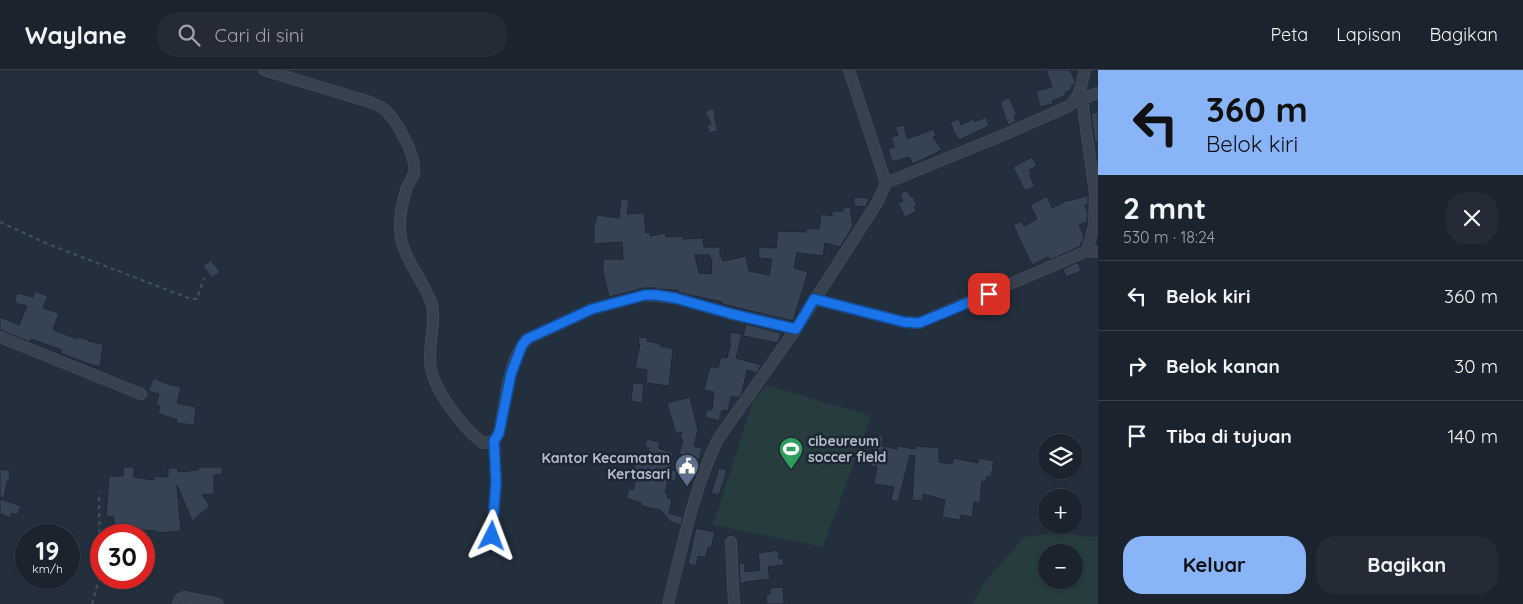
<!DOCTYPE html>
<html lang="id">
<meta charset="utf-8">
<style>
body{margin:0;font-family:Quicksand,sans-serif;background:#242b36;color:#f1f3f6;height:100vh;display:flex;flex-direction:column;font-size:19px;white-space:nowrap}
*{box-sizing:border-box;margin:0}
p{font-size:16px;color:#a0a4aa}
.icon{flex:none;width:28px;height:28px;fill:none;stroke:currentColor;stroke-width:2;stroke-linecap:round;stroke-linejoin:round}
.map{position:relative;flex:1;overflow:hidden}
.sheet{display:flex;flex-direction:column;background:#1b232e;width:425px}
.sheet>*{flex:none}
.hud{background:#8ab4f8;color:#111;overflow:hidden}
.buttons{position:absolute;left:1038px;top:364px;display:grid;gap:10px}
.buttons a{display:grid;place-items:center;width:45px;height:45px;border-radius:50%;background:#1b232e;box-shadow:0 1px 4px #0004,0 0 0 1px #39404a;font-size:25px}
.speed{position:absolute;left:15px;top:454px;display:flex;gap:10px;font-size:25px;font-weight:700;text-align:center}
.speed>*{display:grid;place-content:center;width:65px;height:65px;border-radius:50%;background:#1b232e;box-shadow:0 1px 4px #0004,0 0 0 1px #39404a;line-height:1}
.speed small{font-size:12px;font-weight:400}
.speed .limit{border:8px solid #d22;background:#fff;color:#111}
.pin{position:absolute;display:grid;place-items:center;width:42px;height:42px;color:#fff;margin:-21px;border-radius:10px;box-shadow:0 2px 8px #0006}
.me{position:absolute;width:55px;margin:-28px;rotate:3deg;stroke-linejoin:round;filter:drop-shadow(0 0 4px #0008)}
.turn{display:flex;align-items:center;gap:18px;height:105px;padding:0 25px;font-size:22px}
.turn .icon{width:65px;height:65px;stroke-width:2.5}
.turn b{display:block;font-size:35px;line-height:42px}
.round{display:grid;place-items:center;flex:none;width:52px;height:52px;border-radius:20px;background:#242b36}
.overview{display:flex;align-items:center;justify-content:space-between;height:85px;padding:0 25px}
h1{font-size:30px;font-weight:700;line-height:38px}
.button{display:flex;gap:10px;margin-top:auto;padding:10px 25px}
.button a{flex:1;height:58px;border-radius:20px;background:#8ab4f8;color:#111;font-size:20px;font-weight:700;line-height:58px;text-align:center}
.button a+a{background:#242b36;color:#f1f3f6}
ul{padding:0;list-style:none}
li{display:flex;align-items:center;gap:15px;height:70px;padding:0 25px;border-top:1px solid #39404a}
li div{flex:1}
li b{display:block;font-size:19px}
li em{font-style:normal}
header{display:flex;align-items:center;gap:30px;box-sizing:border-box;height:70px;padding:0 25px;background:#1b232e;border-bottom:1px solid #39404a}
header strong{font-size:24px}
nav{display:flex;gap:28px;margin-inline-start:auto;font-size:18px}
.search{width:350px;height:45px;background:#242b36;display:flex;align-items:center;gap:12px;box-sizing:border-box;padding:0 18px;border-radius:20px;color:#a0a4aa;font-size:19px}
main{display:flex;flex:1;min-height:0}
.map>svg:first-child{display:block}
</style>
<header>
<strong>Waylane</strong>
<div class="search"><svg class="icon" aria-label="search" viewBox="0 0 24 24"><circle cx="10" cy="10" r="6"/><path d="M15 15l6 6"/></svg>Cari di sini</div>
<nav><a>Peta</a><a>Lapisan</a><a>Bagikan</a></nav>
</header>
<main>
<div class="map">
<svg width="1098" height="534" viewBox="0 0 1098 534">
<rect width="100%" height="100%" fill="#242f3e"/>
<!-- green -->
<g fill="#263c3f" fill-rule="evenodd">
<path d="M767 315 871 346 823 477 713 455 753 331Z"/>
<path d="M1065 462 1081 466 1098 467V534H972L983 514 1024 467ZM1046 482H1074V510H1046Z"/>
</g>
<!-- building -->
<g fill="#364354" stroke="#1f2835" fill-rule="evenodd">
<path d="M1046 0H1070L1075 11V14L1071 16 1072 19 1065 23 1066 25 1052 31 1053 34 1040 37 1036 21 1052 17Z"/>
<path d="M1009 27 1017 45 1014 46 1016 52 1008 55 1000 32Z"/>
<path d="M713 38 716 44 714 46 718 61 709 63 707 55 711 54 705 42Z"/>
<path d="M1098 42V73H1095L1091 43Z"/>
<path d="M986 47 989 56 959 70 954 62 950 52 959 49 961 55 973 49 974 52Z"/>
<path d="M904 55 907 69 934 59 936 66 933 67 942 80 913 94 909 87 892 92 888 79 894 77 891 67 898 65 895 57Z"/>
<path d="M1032 87 1037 96 1029 100 1032 105 1030 106 1035 116 1025 121 1013 97Z"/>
<path d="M907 120 911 127 913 126 917 135 914 136 917 141 905 147 898 133 903 131 900 124Z"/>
<path d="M1088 125V134L1085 135 1088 143 1087 152 1079 155 1084 166 1082 173 1080 174 1081 176 1050 190 1048 187 1032 195 1013 155 1021 151 1024 156 1037 149 1030 135 1047 126 1052 138 1068 130 1069 131Z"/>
<path d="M854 127 869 128 866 137 854 136Z"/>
<path d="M621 129 629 130 627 144 644 143 646 163 650 162V166L665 163 666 167 682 166 683 169 703 168 704 177H720V184L723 191 746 186 749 201 769 205 772 189 758 188 759 177 776 178 778 161 806 162 807 158 819 159 821 144 832 146V141H843V138L850 137 853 156 840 177 825 173 823 186 797 183 794 198 808 202 793 251 734 237 722 234V232L694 226 678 222V220L656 219V218H644L609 227 603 202V189H623L622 172 594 174V158L597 145 619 148ZM695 185H709L712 191 711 204 699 203Z"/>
<path d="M211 190 220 202 212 208 203 196Z"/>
<path d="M1078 192 1081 201 1066 207 1063 199Z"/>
<path d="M35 221 48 226 43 238 59 243 53 260 78 269 79 267 89 270 88 271 103 274 100 297 89 294 60 283 62 280 48 275 31 269 30 272 0 260V247L19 255 27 236 14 233 17 223 33 227Z"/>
<path d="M746 254 781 263 779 271 778 273 743 266Z"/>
<path d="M731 262 742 264 736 288 761 295 757 303 747 300 742 323 739 328 731 326 728 341 722 340 719 351 705 347 707 339 712 340 714 322 704 320 710 296 718 298 721 287 727 288 731 272 729 271Z"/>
<path d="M639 267 648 268 647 271 660 274V276L673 279 669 316 646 313 647 300 635 298 640 274H638Z"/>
<path d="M154 308 167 314 181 317 177 333 196 337 194 355 176 353 177 350 158 343 160 336 156 335 159 324 148 321Z"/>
<path d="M633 313 644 314 642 333 631 331Z"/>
<path d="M690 327 698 360 694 376 702 378 699 390 679 384 683 370 680 369 682 362 676 364 667 333Z"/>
<path d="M872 365 883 366 882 376 897 379V376L915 379 916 376 939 378V392L952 394 954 388 978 393 979 388 994 391 991 407 987 406 986 412 982 411 980 433 974 432 972 447 961 445 960 450 942 447 945 430 923 424V431L912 430 915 386 910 385 898 432 891 430 894 417 874 414 877 397 870 396 874 373H871Z"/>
<path d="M647 369 660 372 658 378 673 383 670 400 677 401 675 411 668 410 665 423 668 424 667 428 672 429 669 443 683 447 681 455 671 452 660 440 641 436V433L626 428 629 419 633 420 637 406 632 404 636 391 646 394 649 378 645 377Z"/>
<path d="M123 397H134V407L154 410V406L168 407V398H178V402L198 400V397H222L223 404 214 405V424L202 425 210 436 192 451 177 415 181 461 156 463V461L140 460V459L114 456V447L106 446 109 406H123Z"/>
<path d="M719 398 727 400 719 425 711 423Z"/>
<path d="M0 399 10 400 9 412 7 411 4 428 0 427Z"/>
<path d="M0 429 21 436 17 445 12 443 10 448 0 444Z"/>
<path d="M696 458 715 462 711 478 708 477 706 487 698 486 696 496 688 494Z"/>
<path d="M778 480 779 489 783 488 784 495 768 497 770 509 745 512V513L740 514 739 494 744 493 745 502 760 500 758 483Z"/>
<path d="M783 517 784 534H767L766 525 770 524V518Z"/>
</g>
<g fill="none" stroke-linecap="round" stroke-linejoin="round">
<defs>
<g id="street">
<path d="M264 0 370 32C373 34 378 35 381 37 395 46 417 86 414 103 412 109 408 114 406 120 402 134 399 147 400 161 402 189 424 209 432 235 436 251 429 274 430 292 432 319 462 357 483 373L494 371 499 363C505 335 507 292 527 269L592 239 645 225 675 228 732 244 796 259"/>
<path d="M849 0 886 113"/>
<path d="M1082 29 1095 124 1094 156 1087 181"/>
<path d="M1076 31 1098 23"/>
<path d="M814 229 904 252 919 253 1087 181 1098 182"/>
<path d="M0 267 141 324"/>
<path d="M492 466 496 412 494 371"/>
<path d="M731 472 734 534"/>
<path d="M178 534 180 529 184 527 218 534"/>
<path d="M668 534C682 479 693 420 718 369L796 259 877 133 886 113 1006 64 1069 36C1081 27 1081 14 1085 0"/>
</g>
</defs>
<!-- street casing -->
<use href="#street" stroke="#414a57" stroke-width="12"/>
<!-- path -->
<g stroke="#3f5557" stroke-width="2" stroke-dasharray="4 4" stroke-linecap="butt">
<path d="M0 152 48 174 191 229H197L204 208"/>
<path d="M92 534 100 504 99 422"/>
</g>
<!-- street -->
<use href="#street" stroke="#38414e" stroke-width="10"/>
</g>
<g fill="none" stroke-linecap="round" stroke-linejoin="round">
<defs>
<path id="route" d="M492 466 496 412 494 371 499 363 511 304 522 275 527 269 592 239 645 225H656L675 228 732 244 796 259 814 229 904 252 919 253 924 251 989 224"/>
</defs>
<!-- route casing -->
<use href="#route" stroke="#114b97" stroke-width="12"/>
<!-- route -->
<use href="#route" stroke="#1a73e8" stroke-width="9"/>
</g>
<!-- icons -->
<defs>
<symbol id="stadium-pin" viewBox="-11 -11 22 30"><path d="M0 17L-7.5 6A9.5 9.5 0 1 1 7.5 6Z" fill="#2e9e5b" stroke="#1d2633"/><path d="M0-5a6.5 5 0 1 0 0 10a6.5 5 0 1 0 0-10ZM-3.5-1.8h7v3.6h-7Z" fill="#fff"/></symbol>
<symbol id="civic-pin" viewBox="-11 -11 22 30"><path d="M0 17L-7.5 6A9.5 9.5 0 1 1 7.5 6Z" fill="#5c6f8a" stroke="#1d2633"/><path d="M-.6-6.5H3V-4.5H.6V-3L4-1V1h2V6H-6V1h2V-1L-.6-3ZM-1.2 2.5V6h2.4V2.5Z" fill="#fff"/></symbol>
</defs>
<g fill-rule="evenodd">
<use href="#stadium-pin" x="777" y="365" width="28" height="38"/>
<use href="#civic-pin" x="673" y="382" width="28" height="38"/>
</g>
<g text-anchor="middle" stroke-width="5" stroke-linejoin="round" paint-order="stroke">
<!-- poi labels -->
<g font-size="14" font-weight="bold" fill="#b4bcc9" stroke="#1d2633" text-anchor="start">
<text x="808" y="376">cibeureum<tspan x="808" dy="16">soccer field</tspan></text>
<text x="670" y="393" text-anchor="end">Kantor Kecamatan<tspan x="670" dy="16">Kertasari</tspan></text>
</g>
</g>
</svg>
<div class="buttons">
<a><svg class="icon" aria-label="layers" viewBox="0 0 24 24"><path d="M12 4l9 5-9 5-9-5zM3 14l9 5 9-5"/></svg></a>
<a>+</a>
<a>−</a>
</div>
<div class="speed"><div>19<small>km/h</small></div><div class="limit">30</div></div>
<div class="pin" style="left:989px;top:224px;background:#d93025"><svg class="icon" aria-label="arrive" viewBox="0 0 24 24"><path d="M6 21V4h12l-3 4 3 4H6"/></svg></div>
<svg class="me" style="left:492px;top:466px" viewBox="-20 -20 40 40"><path d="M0-17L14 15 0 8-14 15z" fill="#1a73e8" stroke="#fff" stroke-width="4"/></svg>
</div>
<section class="sheet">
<div class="hud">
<div class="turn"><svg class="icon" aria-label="left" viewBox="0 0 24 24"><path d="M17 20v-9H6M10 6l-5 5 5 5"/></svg><div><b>360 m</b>Belok kiri</div></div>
</div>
<div class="overview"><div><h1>2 mnt</h1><p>530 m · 18:24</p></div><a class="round"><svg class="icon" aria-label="close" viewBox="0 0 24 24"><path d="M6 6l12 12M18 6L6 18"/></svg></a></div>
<ul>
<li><svg class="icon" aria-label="left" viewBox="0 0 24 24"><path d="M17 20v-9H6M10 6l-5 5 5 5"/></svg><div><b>Belok kiri</b></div><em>360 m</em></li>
<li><svg class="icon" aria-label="right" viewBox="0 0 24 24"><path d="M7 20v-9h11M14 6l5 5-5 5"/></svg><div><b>Belok kanan</b></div><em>30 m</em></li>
<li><svg class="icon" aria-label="arrive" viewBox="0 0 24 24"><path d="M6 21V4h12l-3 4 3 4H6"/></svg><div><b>Tiba di tujuan</b></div><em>140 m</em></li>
</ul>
<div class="button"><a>Keluar</a><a>Bagikan</a></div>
</section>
</main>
